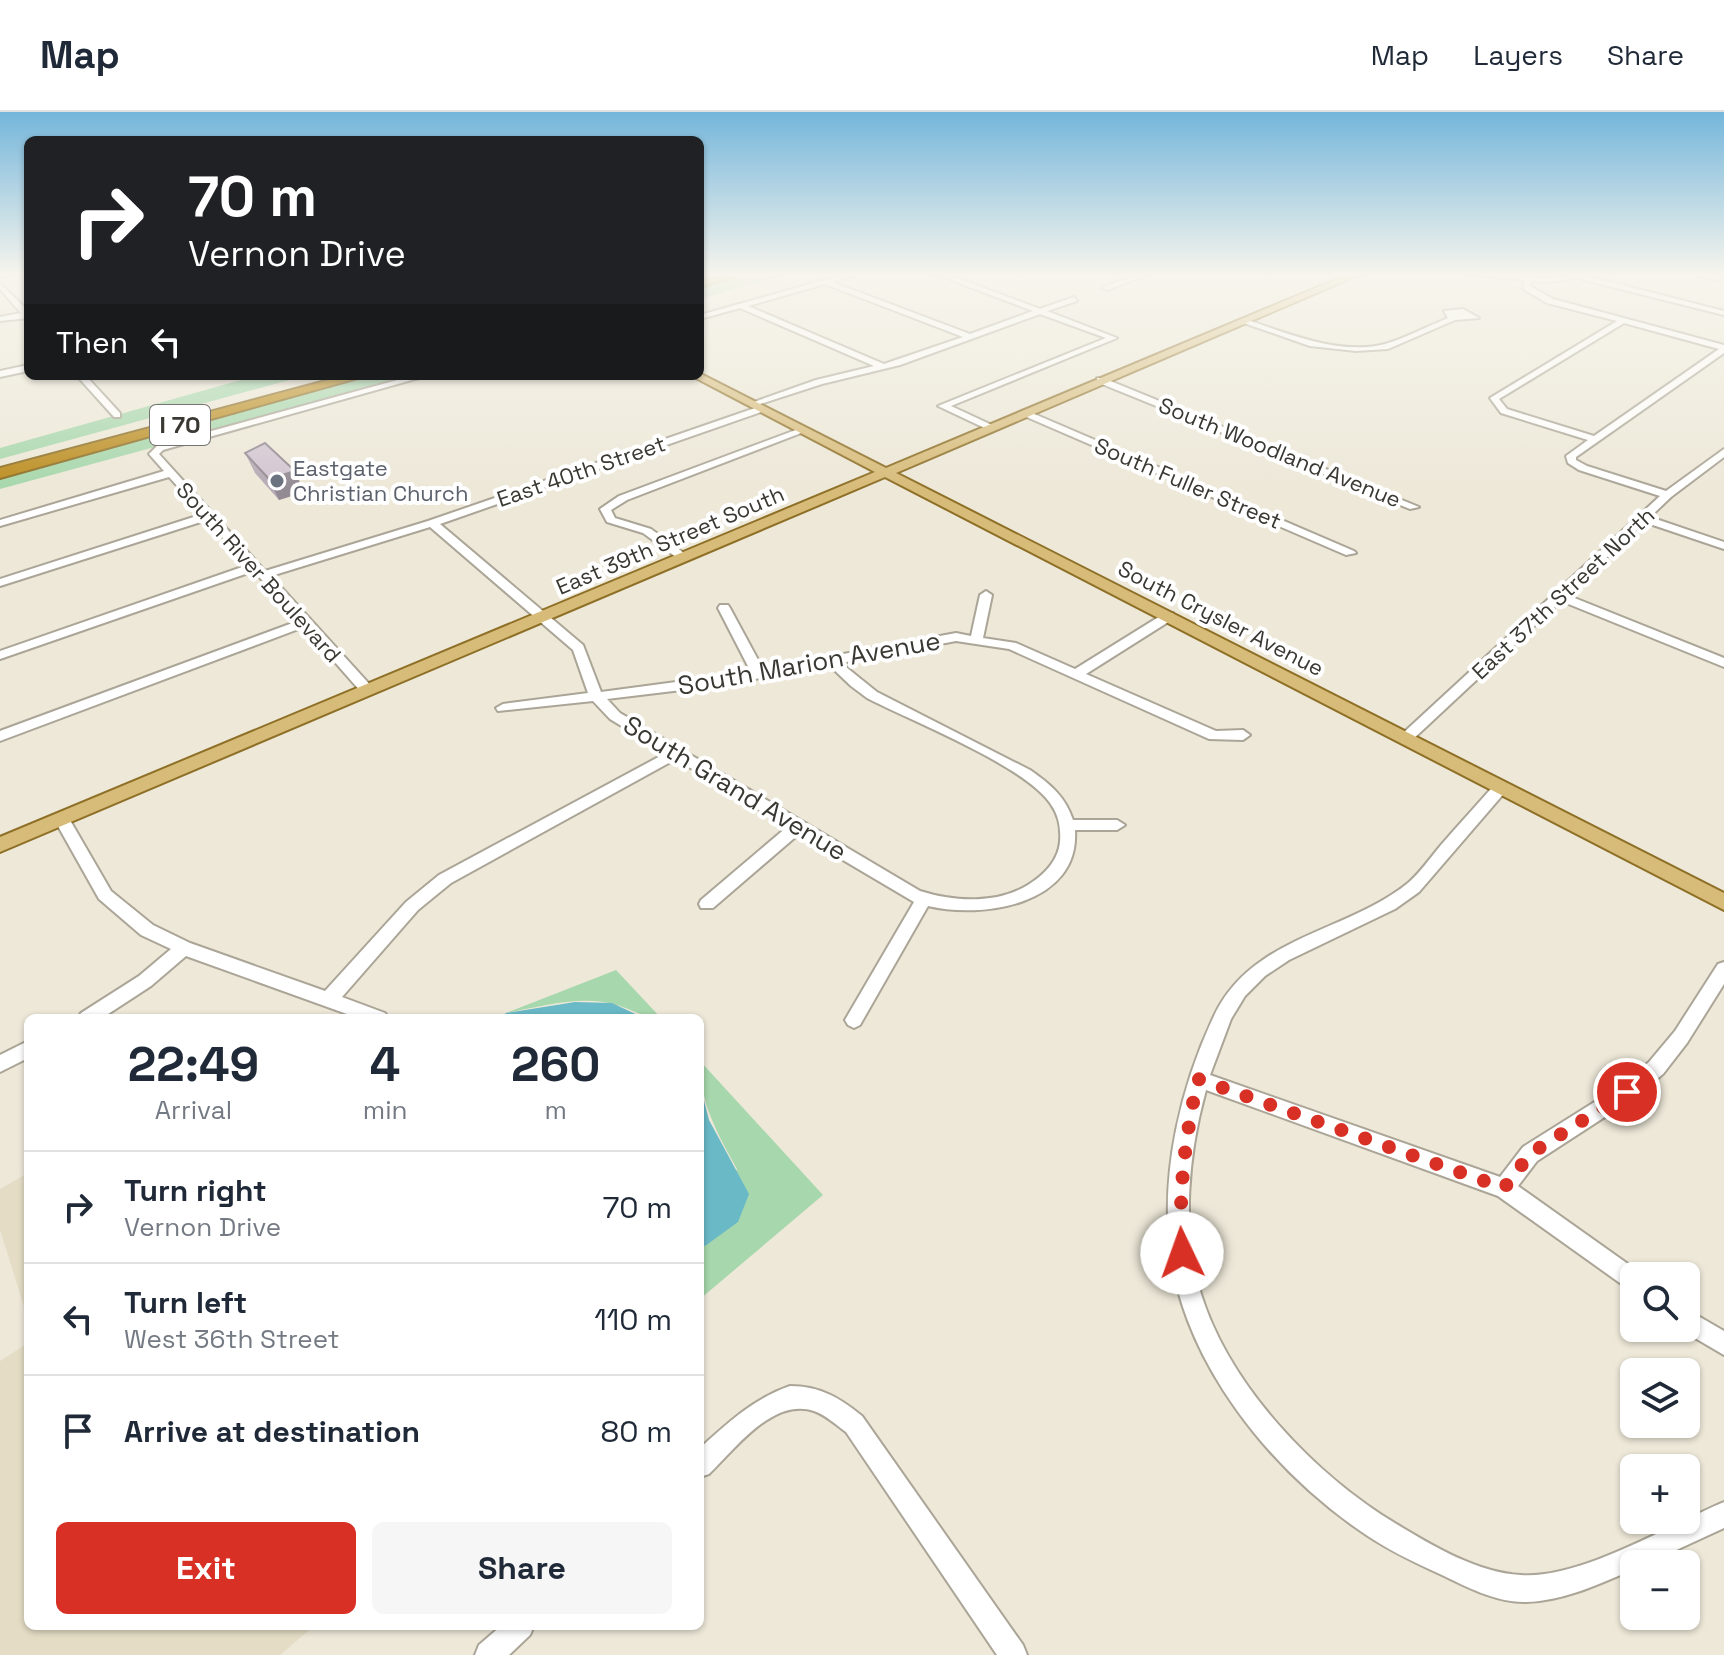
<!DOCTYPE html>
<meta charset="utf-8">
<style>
body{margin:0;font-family:"Space Grotesk",sans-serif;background:#f6f6f7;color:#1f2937;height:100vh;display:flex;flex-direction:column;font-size:30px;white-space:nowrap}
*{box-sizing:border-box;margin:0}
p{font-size:26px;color:#747a83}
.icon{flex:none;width:44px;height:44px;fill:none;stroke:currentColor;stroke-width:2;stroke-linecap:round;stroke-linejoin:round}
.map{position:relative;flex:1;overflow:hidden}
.side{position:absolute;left:24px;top:902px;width:680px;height:616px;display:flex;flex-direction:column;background:#fff;border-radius:12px;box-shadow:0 2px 6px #0004}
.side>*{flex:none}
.guide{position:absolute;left:24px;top:24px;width:680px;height:244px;border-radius:12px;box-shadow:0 2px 6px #0004;background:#202124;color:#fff;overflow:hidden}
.fabs{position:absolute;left:1620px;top:1150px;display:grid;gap:16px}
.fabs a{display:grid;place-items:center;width:80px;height:80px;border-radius:12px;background:#fff;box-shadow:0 2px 6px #0004;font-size:40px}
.pin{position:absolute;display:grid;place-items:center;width:68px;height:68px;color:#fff;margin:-34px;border:4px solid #fff;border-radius:50%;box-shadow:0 2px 8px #0007}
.me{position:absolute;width:88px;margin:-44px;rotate:357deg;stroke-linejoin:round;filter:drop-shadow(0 0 6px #0008)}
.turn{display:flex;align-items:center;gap:28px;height:168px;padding:0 32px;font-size:36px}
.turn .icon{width:104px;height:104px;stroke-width:2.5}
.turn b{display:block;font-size:56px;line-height:68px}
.then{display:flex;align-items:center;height:76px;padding:0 32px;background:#0003;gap:16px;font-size:30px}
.eta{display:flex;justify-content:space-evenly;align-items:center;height:136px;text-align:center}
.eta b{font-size:48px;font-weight:700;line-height:56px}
.primary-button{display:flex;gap:16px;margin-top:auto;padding:16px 32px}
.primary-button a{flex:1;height:92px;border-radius:12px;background:#d93025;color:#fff;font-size:32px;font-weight:700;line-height:92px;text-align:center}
.primary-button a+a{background:#f6f6f7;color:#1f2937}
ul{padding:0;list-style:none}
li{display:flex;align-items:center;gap:24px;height:112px;padding:0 32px;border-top:2px solid #e0e1e3}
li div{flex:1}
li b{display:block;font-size:30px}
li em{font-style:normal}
header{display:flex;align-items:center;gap:48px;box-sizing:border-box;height:112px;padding:0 40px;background:#fff;border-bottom:2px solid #e0e1e3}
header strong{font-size:38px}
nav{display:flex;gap:44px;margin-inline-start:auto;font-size:28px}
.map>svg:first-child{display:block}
</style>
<header>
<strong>Map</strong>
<nav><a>Map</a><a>Layers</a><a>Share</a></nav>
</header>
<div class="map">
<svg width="1724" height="1543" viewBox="0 0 1724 1543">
<rect width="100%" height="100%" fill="#ede8d8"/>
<!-- built -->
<g fill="#e4dcc5">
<path d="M28 1061V1207L0 1118V1077Z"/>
<path d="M28 1231V1514H314L280 1543H0V1249Z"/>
</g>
<!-- green -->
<g fill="#a7d7ac">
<path d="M747 162H789L700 187V175Z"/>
<path d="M255 264H304L0 347V336Z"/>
<path d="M371 264H416L0 377V365Z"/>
<path d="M616 858 661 906C642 906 631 896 613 892 580 883 539 895 506 901Z"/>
<path d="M700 949 823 1083 700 1187V1133L705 1134 737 1057C717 1021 700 991 700 949Z"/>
</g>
<!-- water -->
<g fill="#6ab9c7">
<path d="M575 890 612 891 644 906H500L506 901Z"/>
<path d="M700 973 709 1008 749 1082 738 1110 705 1134 700 1133Z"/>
</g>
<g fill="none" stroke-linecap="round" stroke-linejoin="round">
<!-- stream -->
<path stroke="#6ab9c7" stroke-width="2" d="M1 165 15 162"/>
<defs>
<g id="minor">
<path d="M846 162H858L832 170 970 222 1033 199 935 162H946L1040 197 1074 185 1077 189 1047 199 1117 226 951 294 994 314 996 316 991 319 938 294 1106 226 1040 202 900 253 822 272 751 295V291L816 268 874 254 740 196 700 207V203ZM825 172 963 225 884 252 748 194Z"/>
<path d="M1137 162H1148L1108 178 1101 176Z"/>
<path d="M1469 162 1548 166 1590 162 1587 164 1724 199V203L1576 166 1548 170 1532 169 1530 174 1553 187 1724 233V241L1576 345V348L1587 354 1666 379 1724 337V345L1671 385 1650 405 1724 430V437L1644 410 1567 483 1724 546V555L1561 489 1411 629H1401L1399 626 1401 623 1660 384 1579 358 1568 351 1566 344 1588 328 1501 301 1490 286 1617 209 1547 191 1523 177 1525 168ZM1624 211 1719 237 1594 324 1507 297 1499 287Z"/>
<path d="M1698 162 1724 165V169L1699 164Z"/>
<path d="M0 171 28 199V206L0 209V205L21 201 0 177Z"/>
<path d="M1463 197 1479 206 1455 208 1388 237 1356 239 1310 234 1238 209 1245 207C1286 221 1341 244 1385 232 1406 226 1428 214 1448 206L1444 199Z"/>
<path d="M28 253V259L0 265V259Z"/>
<path d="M77 264H86L120 301V305H114Z"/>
<path d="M412 264H426L163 338 159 342 265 459 428 409 758 295H764V299L440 412 583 533 601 580 751 560 718 496 720 493H728L730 496 763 557 956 521 971 524 980 483 986 479 992 483 983 526 1016 531 1075 557 1165 501H1173V507L1086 562 1216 619 1243 618 1250 623 1243 628 1209 627 1009 537 956 529 841 551 877 580 1030 658C1050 672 1065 684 1073 708H1117L1125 713 1117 718H1075C1080 793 982 807 928 794L860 913 854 916 848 913 845 908 914 790 799 722 713 796H701L699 792 701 788 787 715 676 647 451 771 418 798 342 885 385 901 388 906H358L186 844 151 874 102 906H78L81 901 139 864 171 837 141 823 99 787 54 707 57 703H67L111 779 153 813 190 831 325 879 406 790 439 763 666 641 610 607 593 589 498 599 496 596 503 592 588 581 573 538 430 415 271 464 372 575V581H362L304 515 0 629V619L298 509 254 459 0 547V539L248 453 207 408 0 474V467L203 402 169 365 0 414V408L164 359 149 342 157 334ZM829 553 851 574 867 586C911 609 1029 655 1052 694 1059 704 1061 718 1060 730 1058 749 1044 763 1028 773 997 792 955 790 920 779L620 601 607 587 723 573Z"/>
<path d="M1097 266H1103L1419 395 1410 397 1097 270Z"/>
<path d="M1025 298 1354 439 1356 441 1346 443 1022 303 1020 301Z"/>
<path d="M801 316 809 318 627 388 611 398 615 406 651 417 688 444V448H680L643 421 607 410 600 397 619 384Z"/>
<path d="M1501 670 1508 675 1506 679 1419 780 1395 797 1289 848 1265 864 1245 884 1231 907 1210 963 1500 1065 1523 1035 1620 974 1649 950 1675 919 1718 852 1724 850V872L1687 931 1663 962 1634 986 1537 1049 1518 1074 1642 1162 1634 1164V1181L1498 1084 1206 978C1188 1043 1181 1117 1201 1182 1230 1275 1316 1364 1398 1413 1433 1434 1478 1461 1521 1463 1581 1467 1669 1413 1724 1390V1416L1646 1452H1634V1457C1600 1472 1563 1489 1526 1490 1497 1491 1467 1475 1442 1463 1413 1450 1384 1436 1359 1418 1268 1355 1183 1249 1170 1137 1161 1058 1181 974 1214 904 1251 824 1346 821 1408 771 1421 760 1430 746 1441 733 1459 712 1478 692 1496 671Z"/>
<path d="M28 929V946L0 960V943Z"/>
<path d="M1686 1197 1724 1219V1243L1678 1216H1686Z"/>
<path d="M790 1274C820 1274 840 1286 862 1304L1023 1533 1027 1543H997L846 1320C836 1313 826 1303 814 1299 773 1285 735 1337 709 1362L700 1365V1336C729 1310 753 1287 790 1274Z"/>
<path d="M501 1514H534L530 1523 509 1543H475L479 1533Z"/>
</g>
<path id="major" d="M1349 162H1361L896 361 1724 781V798L885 365 0 740V725L875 360 692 264 701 262 886 356Z"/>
<g id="highway">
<path d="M725 162H742L700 175V169Z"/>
<path d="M344 264H365L0 366V356Z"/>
</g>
</defs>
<!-- minor casing -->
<use href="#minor" stroke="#aba597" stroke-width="4"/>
<!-- major casing -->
<use href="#major" stroke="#8e6f26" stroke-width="4"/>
<!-- highway casing -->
<use href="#highway" stroke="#8e6f26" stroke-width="4"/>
<!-- minor -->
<use href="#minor" fill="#fff" fill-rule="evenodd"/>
<!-- major -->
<use href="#major" fill="#d7bb79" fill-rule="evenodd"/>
<!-- highway -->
<use href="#highway" fill="#bc8d20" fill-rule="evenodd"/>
</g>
<!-- wall -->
<path fill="#b5aab5" d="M245 341 304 380 279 388 255 361Z"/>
<!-- shaded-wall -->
<path fill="#938b93" d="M295 359 304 380 279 388 269 367Z"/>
<!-- building -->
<path fill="#d2c6d2" stroke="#938b93" stroke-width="2" d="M265 331 295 359 269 367 245 341Z"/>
<!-- sky -->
<linearGradient id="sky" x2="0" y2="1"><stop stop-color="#75b6db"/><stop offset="0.43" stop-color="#f7f5ed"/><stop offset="1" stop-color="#f7f5ed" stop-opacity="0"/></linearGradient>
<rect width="1724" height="378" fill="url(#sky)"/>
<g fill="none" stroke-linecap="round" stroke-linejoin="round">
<!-- route -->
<path stroke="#d93025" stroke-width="14" stroke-dasharray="0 25.2" d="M1182 1141C1178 1081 1185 1026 1198 967L1504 1076 1530 1042 1627 980"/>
</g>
<!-- markers -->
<circle fill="#6b7280" stroke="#fff" stroke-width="3" cx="277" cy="369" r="8"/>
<g text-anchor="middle" stroke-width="8" stroke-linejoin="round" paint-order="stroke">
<!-- far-street labels -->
<g font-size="22" fill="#3a3832" stroke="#fff">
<text transform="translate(1280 340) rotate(22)" y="8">South Woodland Avenue</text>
<text transform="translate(581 359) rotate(-19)" y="8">East 40th Street</text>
<text transform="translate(1188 371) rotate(23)" y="8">South Fuller Street</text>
<text transform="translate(670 428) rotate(-23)" y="8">East 39th Street South</text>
<text transform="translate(259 460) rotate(48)" y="8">South River Boulevard</text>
<text transform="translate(1563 481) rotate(-43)" y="8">East 37th Street North</text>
<text transform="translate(1221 506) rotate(27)" y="8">South Crysler Avenue</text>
</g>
<!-- far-worship labels -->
<g font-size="22" fill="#5b616d" stroke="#fff" text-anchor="start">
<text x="293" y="364">Eastgate<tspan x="293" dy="25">Christian Church</tspan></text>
</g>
<!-- shield labels -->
<rect fill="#fff" stroke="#757470" stroke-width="2" x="150" y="293" width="60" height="40" rx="6"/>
<g font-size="24" font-weight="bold" fill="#3a3832">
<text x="180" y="321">I 70</text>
</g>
<!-- street labels -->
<g font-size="26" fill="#3a3832" stroke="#fff">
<text transform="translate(809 551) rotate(-10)" y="9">South Marion Avenue</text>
<text transform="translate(735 676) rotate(31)" y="9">South Grand Avenue</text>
</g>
</g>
</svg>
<div class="fabs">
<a><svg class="icon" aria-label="search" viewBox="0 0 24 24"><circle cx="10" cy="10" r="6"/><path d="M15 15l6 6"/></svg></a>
<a><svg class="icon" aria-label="layers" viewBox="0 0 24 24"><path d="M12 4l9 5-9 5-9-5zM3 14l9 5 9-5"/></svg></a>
<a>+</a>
<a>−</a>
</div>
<div class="pin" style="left:1627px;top:980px;background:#d93025"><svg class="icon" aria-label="arrive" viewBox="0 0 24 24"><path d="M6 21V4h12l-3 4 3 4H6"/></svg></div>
<svg class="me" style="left:1182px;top:1141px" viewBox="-20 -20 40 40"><circle r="19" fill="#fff"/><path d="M0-13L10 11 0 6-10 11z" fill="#d93025"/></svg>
<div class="guide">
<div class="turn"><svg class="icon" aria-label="right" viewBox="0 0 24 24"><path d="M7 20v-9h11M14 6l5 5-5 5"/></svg><div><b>70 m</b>Vernon Drive</div></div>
<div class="then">Then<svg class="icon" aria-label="left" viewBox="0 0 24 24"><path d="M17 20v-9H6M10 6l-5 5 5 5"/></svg></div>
</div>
<section class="side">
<div class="eta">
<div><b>22:49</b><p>Arrival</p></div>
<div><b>4</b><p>min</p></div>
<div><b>260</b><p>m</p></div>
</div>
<ul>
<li><svg class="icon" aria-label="right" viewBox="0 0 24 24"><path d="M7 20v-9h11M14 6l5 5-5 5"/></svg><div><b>Turn right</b><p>Vernon Drive</p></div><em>70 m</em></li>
<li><svg class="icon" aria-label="left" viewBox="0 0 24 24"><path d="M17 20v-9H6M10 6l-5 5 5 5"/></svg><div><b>Turn left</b><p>West 36th Street</p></div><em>110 m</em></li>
<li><svg class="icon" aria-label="arrive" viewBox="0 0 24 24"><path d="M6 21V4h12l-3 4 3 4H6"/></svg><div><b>Arrive at destination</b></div><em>80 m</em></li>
</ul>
<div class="primary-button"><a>Exit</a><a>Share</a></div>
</section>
</div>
